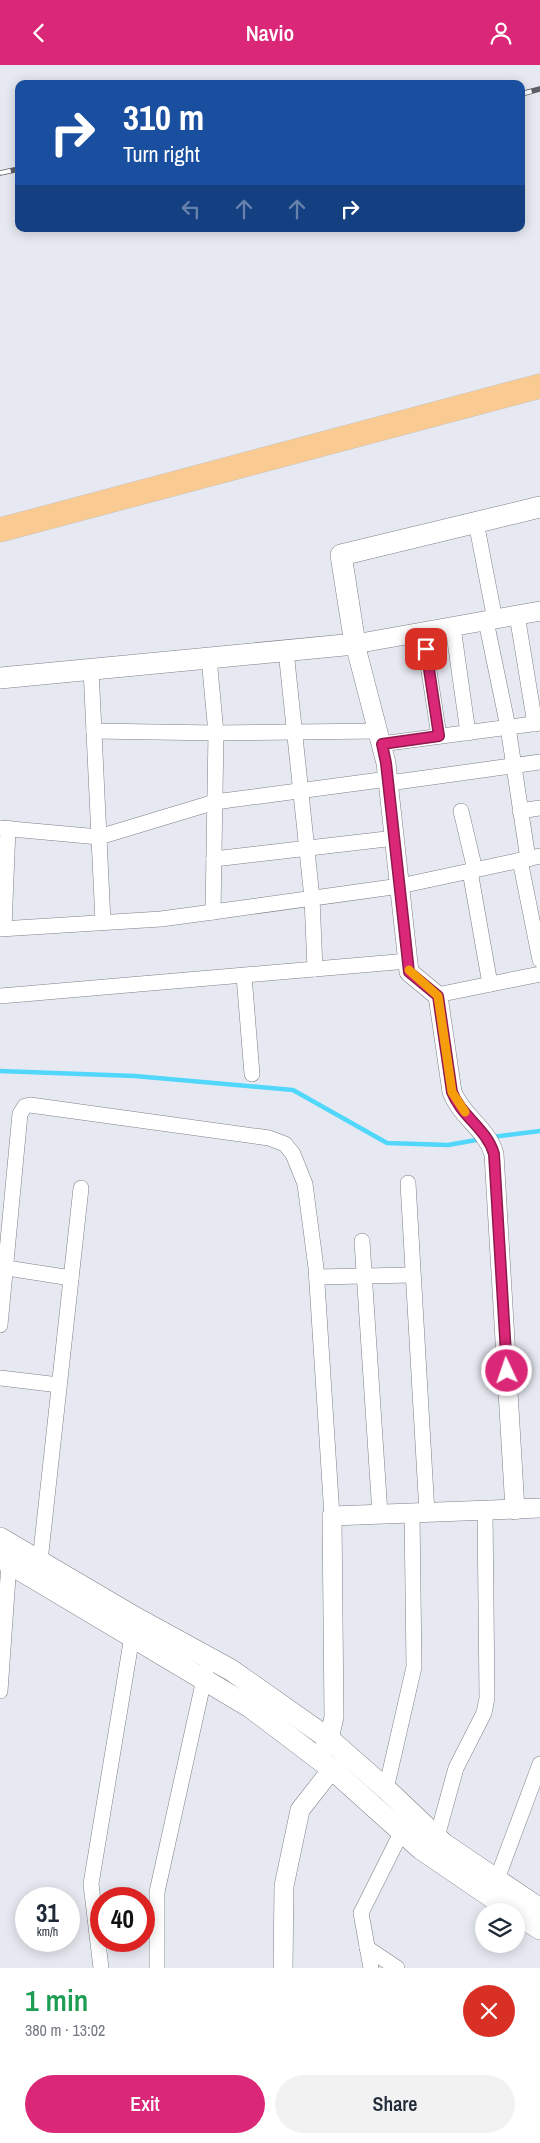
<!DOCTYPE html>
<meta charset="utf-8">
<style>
body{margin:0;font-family:"Archivo Narrow",sans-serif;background:#f2f2f3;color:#1f2937;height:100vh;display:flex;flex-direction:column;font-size:19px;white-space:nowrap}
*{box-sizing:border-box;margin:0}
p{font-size:16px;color:#747a83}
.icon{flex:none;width:28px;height:28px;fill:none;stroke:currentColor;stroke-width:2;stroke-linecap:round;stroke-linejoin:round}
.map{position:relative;height:1903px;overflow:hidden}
.panel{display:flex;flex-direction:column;background:#fff;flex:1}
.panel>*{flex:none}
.guide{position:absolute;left:15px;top:15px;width:510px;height:152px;border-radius:10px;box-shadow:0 2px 12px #0003;background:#1a4fa0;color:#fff;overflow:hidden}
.tools{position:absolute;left:475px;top:1838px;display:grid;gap:10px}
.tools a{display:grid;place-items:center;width:50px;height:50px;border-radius:50%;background:#fff;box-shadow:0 2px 12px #0003;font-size:25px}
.speed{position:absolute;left:15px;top:1822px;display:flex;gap:10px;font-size:25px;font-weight:700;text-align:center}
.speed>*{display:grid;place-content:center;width:65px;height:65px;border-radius:50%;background:#fff;box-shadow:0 2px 12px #0003;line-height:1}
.speed small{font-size:12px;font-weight:400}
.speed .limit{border:8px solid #d22;background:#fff;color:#111}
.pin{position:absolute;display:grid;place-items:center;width:42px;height:42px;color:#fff;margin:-21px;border-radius:10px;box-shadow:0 2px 8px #0006}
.me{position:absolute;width:55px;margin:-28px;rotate:357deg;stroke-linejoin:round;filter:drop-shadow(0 0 4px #0008)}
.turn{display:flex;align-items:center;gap:18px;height:105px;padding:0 25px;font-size:22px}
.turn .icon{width:65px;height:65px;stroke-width:2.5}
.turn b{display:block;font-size:35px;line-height:42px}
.lanes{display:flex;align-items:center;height:48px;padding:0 25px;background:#0003;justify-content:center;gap:25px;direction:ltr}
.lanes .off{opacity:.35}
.round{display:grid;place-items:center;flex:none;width:52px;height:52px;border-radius:26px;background:#f2f2f3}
.summary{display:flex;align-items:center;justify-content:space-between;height:85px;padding:0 25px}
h1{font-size:30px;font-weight:600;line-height:38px;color:#1e9e55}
.primary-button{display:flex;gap:10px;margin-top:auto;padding:10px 25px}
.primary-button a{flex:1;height:58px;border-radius:30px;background:#db2777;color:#fff;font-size:20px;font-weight:600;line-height:58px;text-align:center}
.primary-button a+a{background:#f2f2f3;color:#1f2937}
header{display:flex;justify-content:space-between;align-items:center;height:65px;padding:0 25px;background:#db2777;color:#fff;font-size:22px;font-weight:600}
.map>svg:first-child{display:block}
</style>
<header><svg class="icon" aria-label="back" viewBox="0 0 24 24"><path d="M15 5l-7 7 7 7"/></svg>Navio<svg class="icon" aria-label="person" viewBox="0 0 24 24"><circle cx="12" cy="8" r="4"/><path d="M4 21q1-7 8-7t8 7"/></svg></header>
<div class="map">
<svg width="540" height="1903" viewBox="0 0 540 1903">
<rect width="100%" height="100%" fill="#e6e9f1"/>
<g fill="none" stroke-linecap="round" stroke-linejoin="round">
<!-- stream -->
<g stroke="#50d7fb" stroke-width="4.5">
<path d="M0 1006 135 1011 293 1025 387 1078 448 1080 482 1074"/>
<path d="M492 1072 540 1066"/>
</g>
<defs>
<g id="minor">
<path d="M476 457 495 555"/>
<path d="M517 550 535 659"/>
<path d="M486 556 508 662 528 794"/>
<path d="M453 562 468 668"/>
<path d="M423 567 439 671"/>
<path d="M286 586 312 833 315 904"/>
<path d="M209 593 216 668 213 847"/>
<path d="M91 604 103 857"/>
<path d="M94 666 216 668 378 666"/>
<path d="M381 679 540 658"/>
<path d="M389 718 540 697"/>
<path d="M461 746 475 805"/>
<path d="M520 746 540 743"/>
<path d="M0 763 99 772 215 737 388 714"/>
<path d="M214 794 395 773"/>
<path d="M520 795 540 895"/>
<path d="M470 806 490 919"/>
<path d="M4 863 8 763"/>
<path d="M0 864 161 854 213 847 400 821 540 791"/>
<path d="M244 911 252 1009"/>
<path d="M437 930 540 909"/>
<path d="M0 931 408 896"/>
<path d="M408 1118 427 1448"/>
<path d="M362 1176 380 1449"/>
<path d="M0 1202 71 1213"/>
<path d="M317 1212 412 1210"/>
<path d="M0 1260 20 1049 25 1041 30 1040 269 1073 285 1079 293 1089 305 1119 316 1203 332 1451"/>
<path d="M0 1313 59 1320"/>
<path d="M40 1496 81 1123"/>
<path d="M0 1626 9 1498 12 1490"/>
<path d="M386 1724 414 1602 412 1448"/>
<path d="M437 1772 456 1703 484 1648 487 1633 485 1446"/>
<path d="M494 1822 540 1699"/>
<path d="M367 1883 397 1903"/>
<path d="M101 1903 91 1819 133 1565"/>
<path d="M157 1903V1827L206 1605"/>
<path d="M371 1903 361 1848 406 1758"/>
</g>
<g id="tertiary">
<path d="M515 1445 494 1089C487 1064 461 1051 452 1027L438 931 409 907 386 698 355 579 540 546"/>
<path d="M319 1694 329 1674 334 1652 332 1451 540 1443"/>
<path d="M283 1903 284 1821 300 1745 332 1704"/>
</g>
<g id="secondary">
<path d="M0 613 355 579 341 490 540 442"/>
<path d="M0 1473 136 1553 231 1605 329 1674 386 1724 444 1779 540 1844"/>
<path d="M0 1493 250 1642 332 1704 421 1784 512 1846"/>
<path d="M516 1849 540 1864"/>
</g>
<path id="primary" d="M0 465 540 321"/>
</defs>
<!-- minor casing -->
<use href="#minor" stroke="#7e8088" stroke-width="16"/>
<!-- tertiary casing -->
<use href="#tertiary" stroke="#7e8088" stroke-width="20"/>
<!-- secondary casing -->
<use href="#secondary" stroke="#7e8088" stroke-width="22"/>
<!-- primary casing -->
<use href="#primary" stroke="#c4c5c5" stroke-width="25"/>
<!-- minor -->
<use href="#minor" stroke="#fff" stroke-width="15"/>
<!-- tertiary -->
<use href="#tertiary" stroke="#fff" stroke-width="19"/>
<!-- secondary -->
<use href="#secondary" stroke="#fff" stroke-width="21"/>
<!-- primary -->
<use href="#primary" stroke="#faca93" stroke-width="24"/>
<defs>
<g id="rail">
<path d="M521 29 540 24"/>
<path d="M0 108 19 104"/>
</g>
</defs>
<!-- rail casing -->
<use href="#rail" stroke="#5e5f64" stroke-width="5.5"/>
<!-- rail -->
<use href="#rail" stroke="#fff" stroke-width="4" stroke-dasharray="11" stroke-linecap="butt"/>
</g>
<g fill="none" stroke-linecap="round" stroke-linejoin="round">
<defs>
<path id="route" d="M426 584 439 671 382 679 386 698 409 907 438 931 452 1027C461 1051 487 1064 494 1089L507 1306"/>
</defs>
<!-- route casing -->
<use href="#route" stroke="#8e194d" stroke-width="12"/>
<!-- route -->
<use href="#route" stroke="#db2777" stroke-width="9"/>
<!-- slow -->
<path stroke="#f59e0b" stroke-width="9" d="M409 905 438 931 452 1027 465 1047"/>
</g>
</svg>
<div class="tools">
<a><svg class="icon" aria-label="layers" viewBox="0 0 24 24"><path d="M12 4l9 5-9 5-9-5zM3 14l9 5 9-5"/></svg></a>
</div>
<div class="speed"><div>31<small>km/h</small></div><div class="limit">40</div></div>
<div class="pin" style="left:426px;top:584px;background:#d93025"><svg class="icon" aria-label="arrive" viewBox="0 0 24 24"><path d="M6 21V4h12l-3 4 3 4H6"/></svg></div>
<svg class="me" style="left:507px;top:1306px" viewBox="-20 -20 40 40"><circle r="17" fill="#db2777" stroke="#fff" stroke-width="3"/><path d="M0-11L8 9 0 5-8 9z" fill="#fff"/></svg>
<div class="guide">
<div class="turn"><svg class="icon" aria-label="right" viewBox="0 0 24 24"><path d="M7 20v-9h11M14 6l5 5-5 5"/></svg><div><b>310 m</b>Turn right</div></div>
<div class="lanes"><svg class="icon off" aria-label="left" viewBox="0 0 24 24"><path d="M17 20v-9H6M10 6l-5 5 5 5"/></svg><svg class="icon off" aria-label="ahead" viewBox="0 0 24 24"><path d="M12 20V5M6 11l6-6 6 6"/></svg><svg class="icon off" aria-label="ahead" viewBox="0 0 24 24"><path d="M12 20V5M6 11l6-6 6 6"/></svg><svg class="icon" aria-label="right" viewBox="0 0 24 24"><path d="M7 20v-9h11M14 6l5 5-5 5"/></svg></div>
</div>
</div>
<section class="panel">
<div class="summary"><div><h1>1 min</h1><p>380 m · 13:02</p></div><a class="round" style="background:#d93025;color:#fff"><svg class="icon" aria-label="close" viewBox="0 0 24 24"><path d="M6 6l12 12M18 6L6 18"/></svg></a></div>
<div class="primary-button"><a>Exit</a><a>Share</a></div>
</section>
